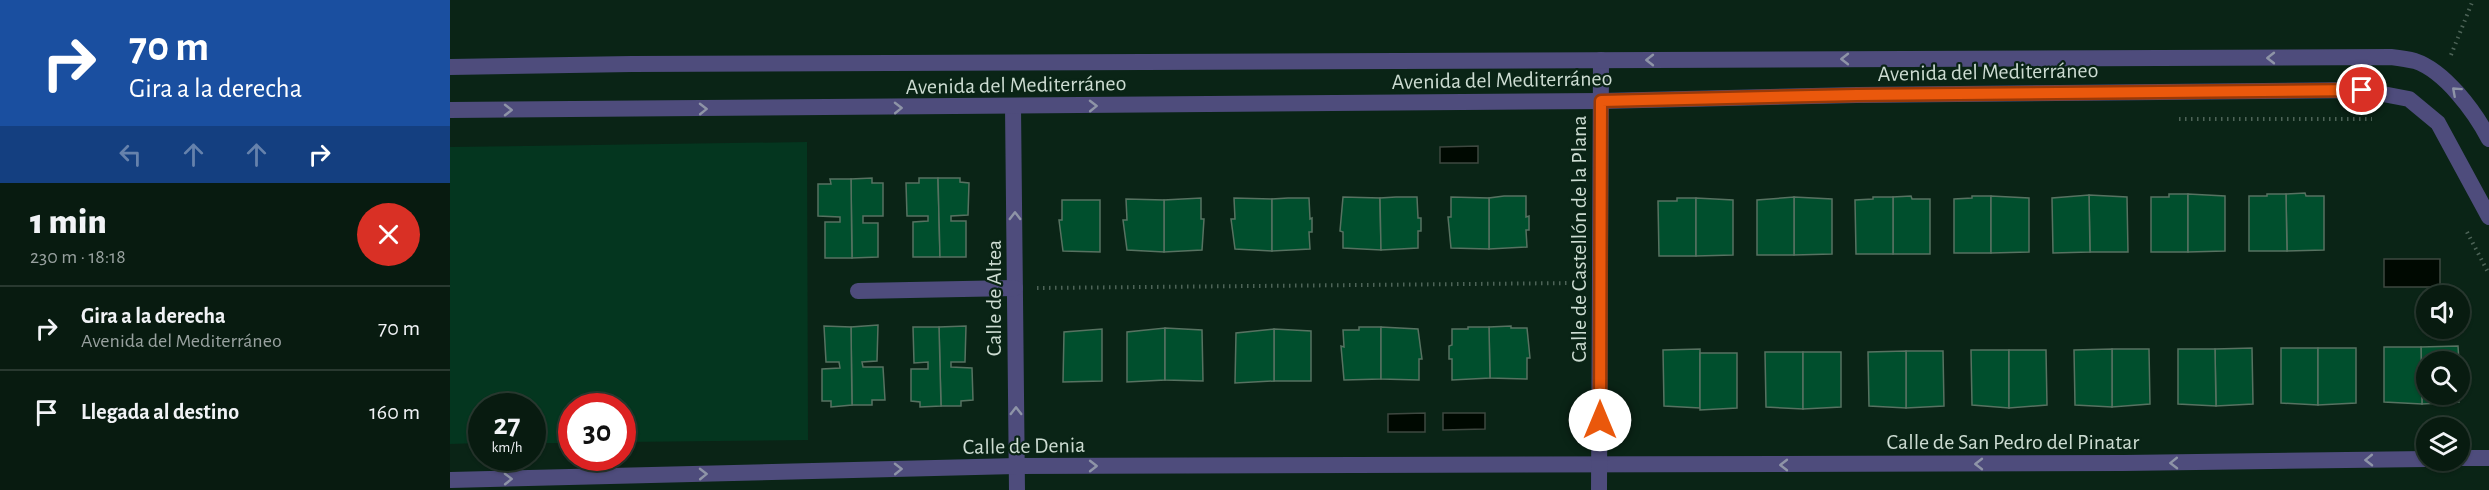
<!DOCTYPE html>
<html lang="es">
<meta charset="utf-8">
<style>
body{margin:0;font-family:"Alegreya Sans",sans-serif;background:#112419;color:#f1f3f6;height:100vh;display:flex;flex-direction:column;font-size:22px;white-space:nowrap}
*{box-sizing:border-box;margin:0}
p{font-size:20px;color:#98a19f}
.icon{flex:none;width:33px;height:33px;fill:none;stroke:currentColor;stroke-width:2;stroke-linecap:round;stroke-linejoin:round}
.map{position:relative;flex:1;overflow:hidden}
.sheet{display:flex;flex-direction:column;background:#081b10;width:450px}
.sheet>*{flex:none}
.hud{background:#1a4fa0;color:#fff;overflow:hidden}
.tools{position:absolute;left:1966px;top:285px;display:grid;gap:12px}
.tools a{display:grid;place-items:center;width:54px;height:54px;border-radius:50%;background:#081b10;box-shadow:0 2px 4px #0004,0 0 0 2px #293930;font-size:30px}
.speed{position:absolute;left:18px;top:393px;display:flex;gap:12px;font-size:30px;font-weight:700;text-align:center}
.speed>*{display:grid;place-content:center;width:78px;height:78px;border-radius:50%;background:#081b10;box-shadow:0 2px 4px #0004,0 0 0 2px #293930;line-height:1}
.speed small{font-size:15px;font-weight:400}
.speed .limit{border:9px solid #d22;background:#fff;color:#111}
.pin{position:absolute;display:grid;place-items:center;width:51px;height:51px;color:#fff;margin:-26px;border:3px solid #fff;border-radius:50%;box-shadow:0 2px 6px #0007}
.me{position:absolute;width:66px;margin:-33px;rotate:0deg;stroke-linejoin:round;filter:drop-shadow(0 0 4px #0008)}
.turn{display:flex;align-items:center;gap:21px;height:126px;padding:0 30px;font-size:27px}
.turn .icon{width:78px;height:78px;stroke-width:2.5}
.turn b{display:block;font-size:42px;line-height:51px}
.lanes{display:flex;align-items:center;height:57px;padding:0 30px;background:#0003;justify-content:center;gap:30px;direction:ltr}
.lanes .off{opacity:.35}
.round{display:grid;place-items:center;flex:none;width:63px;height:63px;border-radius:32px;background:#112419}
.head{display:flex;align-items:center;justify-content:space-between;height:102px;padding:0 30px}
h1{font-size:36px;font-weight:800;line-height:45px}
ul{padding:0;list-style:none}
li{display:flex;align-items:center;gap:18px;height:84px;padding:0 30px;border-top:2px solid #293930}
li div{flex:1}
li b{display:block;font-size:22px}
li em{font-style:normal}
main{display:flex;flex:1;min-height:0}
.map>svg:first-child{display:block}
</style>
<main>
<section class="sheet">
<div class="hud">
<div class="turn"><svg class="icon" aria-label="right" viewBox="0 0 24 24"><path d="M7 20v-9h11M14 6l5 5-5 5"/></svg><div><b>70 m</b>Gira a la derecha</div></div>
<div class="lanes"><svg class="icon off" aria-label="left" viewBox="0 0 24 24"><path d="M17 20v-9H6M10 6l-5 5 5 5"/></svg><svg class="icon off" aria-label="ahead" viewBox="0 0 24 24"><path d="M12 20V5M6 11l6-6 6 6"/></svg><svg class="icon off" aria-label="ahead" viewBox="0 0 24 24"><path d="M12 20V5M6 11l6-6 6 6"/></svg><svg class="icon" aria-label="right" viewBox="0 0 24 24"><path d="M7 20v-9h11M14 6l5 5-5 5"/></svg></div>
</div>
<div class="head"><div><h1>1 min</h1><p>230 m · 18:18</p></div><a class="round" style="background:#d93025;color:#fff"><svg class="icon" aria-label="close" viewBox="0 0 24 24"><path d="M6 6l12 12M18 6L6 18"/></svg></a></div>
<ul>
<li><svg class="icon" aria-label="right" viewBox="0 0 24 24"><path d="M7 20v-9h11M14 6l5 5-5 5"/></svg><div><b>Gira a la derecha</b><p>Avenida del Mediterráneo</p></div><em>70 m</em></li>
<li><svg class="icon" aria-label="arrive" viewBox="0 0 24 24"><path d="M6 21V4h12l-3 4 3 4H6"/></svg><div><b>Llegada al destino</b></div><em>160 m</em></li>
</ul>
</section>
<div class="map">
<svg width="2039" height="490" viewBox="0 0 2039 490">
<rect width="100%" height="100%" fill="#0a2416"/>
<!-- green -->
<path fill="#04361f" d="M357 142 358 440 173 442 172 406H122L121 443H83L82 406H32L31 443 0 444V147Z"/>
<!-- water -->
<g fill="#000901" stroke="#3e4840" stroke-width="1.5">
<path d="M1028 146V163H990V147Z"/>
<rect x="1934" y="259" width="56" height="28"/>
<path d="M975 413V432H938V414Z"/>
<path d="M993 413H1035V429L993 430Z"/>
</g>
<!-- building -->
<g fill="#004f2d" stroke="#577261" stroke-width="1.5">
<path d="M422 178V183H433V216H413V223H428V257L402 258 401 179Z"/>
<path d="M469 178H488L490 257H463V222L478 221V216H457L456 183H469Z"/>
<path d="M488 178H510V182L519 183 518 215 501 216V221H516V257H490Z"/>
<path d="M380 179H401L402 258H375V222H390V217L368 216V184H381Z"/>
<path d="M1855 193 1856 196H1874V250L1837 251 1836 194Z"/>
<path d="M1719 194H1738V252H1701V197H1719Z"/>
<path d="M1738 194 1775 196V251L1738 252Z"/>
<path d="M1817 194H1836L1837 251H1799V196H1817Z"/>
<path d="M1639 195 1677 197 1678 252H1640Z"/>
<path d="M1639 195 1640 252 1603 253 1602 198Z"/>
<path d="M1054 196H1076V217L1079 216V230H1076L1077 247 1039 249V198Z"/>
<path d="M1461 196 1462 199H1480V254H1443V197Z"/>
<path d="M1522 196H1541V253H1504V199L1522 198Z"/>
<path d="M1541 196 1579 198V252L1541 253Z"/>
<path d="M893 197 930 198 931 250 893 248V232L890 231Z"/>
<path d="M946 197H967L968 218H971V231H968V248L931 250 930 198Z"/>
<path d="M1001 197 1039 198V249L1001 248 998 217H1001Z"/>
<path d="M1344 197 1382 199V254L1344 255Z"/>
<path d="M1344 197V255H1307V200Z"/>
<path d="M1423 197H1443V254H1406L1405 200 1423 199Z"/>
<path d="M751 198V219H754L752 250 714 252V200Z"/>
<path d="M784 198 822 199V251L785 249 781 219H785Z"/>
<path d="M838 198H859L860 219 862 218V232H859L860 249 822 251V199Z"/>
<path d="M1227 198H1246V256H1209L1208 201H1227Z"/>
<path d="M1246 198 1283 200V255L1246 256Z"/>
<path d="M676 199 714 200V252L677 250 673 220H677Z"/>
<path d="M612 200H650V252L613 251 609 220H612Z"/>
<path d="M428 325 427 361 412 362 413 367H433L435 400H422V405H402L401 327Z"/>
<path d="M374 326 401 327 402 405 381 407V401H372V369L390 368 389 362H376Z"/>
<path d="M516 326 515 362H501V367L522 368 523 400 511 401V406H491L489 327Z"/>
<path d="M1061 326V328H1077L1080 358H1077V379L1040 378 1039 327Z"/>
<path d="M463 327H489L491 406 470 407V402L461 401V369H478V362L464 363Z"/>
<path d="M909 327H931V379L894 380 891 346 894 347 893 330H909Z"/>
<path d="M931 327 968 329 972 359H969V380L931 379Z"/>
<path d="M1018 327H1039L1040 378 1002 380V359H999V346L1002 345V329H1018Z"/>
<path d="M715 328V380L677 382V332Z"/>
<path d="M715 328 752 330 753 381 715 380Z"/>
<path d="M652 329V381L613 382 614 332Z"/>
<path d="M824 329 861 331V381H824Z"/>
<path d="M824 329V381L785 383 786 333Z"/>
<path d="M2008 346 2009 362H1977V394H2009V402L1972 404 1971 347Z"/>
<path d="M1934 347H1971L1972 404 1934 402Z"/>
<path d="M1802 348 1803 404 1766 406 1765 349Z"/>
<path d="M1831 348H1868V405L1831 403Z"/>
<path d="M1868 348H1906V403L1868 405Z"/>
<path d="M1250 349V408L1214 406 1213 350Z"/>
<path d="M1662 349H1699L1700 404 1662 407Z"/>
<path d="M1662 349V407L1625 405 1624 350Z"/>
<path d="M1728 349H1765L1766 406 1728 404Z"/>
<path d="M1521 350H1559V408L1522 405Z"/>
<path d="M1559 350H1596L1597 405 1559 408Z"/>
<path d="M1456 351H1493L1494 406 1456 408Z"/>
<path d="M1456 351V408L1419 406 1418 352Z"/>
<path d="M1315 352H1353V409L1316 407Z"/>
<path d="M1353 352H1391V407L1353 409Z"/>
<path d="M1250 353H1287V408L1250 410Z"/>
</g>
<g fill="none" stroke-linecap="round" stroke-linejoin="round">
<!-- path -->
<g stroke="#4d6357" stroke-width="4" stroke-dasharray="1.5 4.5" stroke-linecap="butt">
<path d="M2001 55 2023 0"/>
<path d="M1729 119H1922"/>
<path d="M2017 232 2039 274"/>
<path d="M587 288 1126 283"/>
</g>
<!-- minor -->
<g stroke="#4e4c7c" stroke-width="16">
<path d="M563 107 567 490"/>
<path d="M408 291 565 288"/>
<path d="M2010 458H2039"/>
<path d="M0 480 566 466 1673 463 1977 459"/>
<path d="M1149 490 1151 60"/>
</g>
<!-- tertiary -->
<g stroke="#4e4c7c" stroke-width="16">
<path d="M0 67 182 64 1941 57C1949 58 1957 59 1965 61 1995 71 2025 112 2039 139"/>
<path d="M0 110 1151 101 1407 95 1912 90 1959 99 1988 123 2039 217"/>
</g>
</g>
<!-- one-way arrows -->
<defs><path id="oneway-chevron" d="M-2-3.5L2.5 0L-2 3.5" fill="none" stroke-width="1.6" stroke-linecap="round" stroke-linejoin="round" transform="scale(1.5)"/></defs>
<g stroke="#8e94a7">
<use href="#oneway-chevron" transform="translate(1821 58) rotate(180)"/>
<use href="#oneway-chevron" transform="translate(1395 59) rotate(180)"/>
<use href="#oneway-chevron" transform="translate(1200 60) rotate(180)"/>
<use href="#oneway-chevron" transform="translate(2006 91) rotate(-138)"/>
<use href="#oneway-chevron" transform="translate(643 106) rotate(-1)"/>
<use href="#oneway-chevron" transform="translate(448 108) rotate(-1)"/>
<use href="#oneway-chevron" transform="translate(253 109) rotate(-1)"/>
<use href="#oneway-chevron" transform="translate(58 110)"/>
<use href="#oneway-chevron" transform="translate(565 216) rotate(-90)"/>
<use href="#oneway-chevron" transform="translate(566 411) rotate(-90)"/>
<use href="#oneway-chevron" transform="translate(1919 460) rotate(179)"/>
<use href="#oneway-chevron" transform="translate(1724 463) rotate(179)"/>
<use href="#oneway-chevron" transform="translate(1529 464) rotate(180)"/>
<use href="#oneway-chevron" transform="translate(1334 465) rotate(180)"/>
<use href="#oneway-chevron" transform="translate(643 466)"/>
<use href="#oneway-chevron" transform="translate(448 469) rotate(-1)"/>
<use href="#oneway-chevron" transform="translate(253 474) rotate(-1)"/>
<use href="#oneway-chevron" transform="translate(58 479) rotate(-1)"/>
</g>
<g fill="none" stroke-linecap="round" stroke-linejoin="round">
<defs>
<path id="route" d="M1150 420 1151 101 1407 95 1912 90"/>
</defs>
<!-- route casing -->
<use href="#route" stroke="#983908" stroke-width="15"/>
<!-- route -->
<use href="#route" stroke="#ea580c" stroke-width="10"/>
</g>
<g text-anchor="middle" stroke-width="4.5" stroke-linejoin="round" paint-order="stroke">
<!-- street labels -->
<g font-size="22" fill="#cddcd2" stroke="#0a2416">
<text transform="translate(1538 71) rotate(-1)" y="8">Avenida del Mediterráneo</text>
<text transform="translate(1052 79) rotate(-1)" y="8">Avenida del Mediterráneo</text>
<text transform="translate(566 84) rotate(-1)" y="8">Avenida del Mediterráneo</text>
<text transform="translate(1128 239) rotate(-90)" y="8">Calle de Castellón de la Plana</text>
<text transform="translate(543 298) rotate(-90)" y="8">Calle de Altea</text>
<text x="1563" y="449">Calle de San Pedro del Pinatar</text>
<text transform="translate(574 445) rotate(-1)" y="8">Calle de Denia</text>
</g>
</g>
</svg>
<div class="tools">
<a><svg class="icon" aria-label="sound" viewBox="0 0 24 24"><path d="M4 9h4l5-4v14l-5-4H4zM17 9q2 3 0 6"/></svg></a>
<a><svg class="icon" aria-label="search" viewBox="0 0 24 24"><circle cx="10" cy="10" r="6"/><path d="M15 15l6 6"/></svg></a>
<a><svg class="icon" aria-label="layers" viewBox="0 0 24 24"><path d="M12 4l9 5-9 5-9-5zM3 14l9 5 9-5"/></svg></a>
</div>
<div class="speed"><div>27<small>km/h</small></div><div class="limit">30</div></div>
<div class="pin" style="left:1912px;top:90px;background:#d93025"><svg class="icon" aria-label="arrive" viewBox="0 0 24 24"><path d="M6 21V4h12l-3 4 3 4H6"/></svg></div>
<svg class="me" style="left:1150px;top:420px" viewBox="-20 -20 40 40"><circle r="19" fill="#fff"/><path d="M0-13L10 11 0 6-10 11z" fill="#ea580c"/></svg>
</div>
</main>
